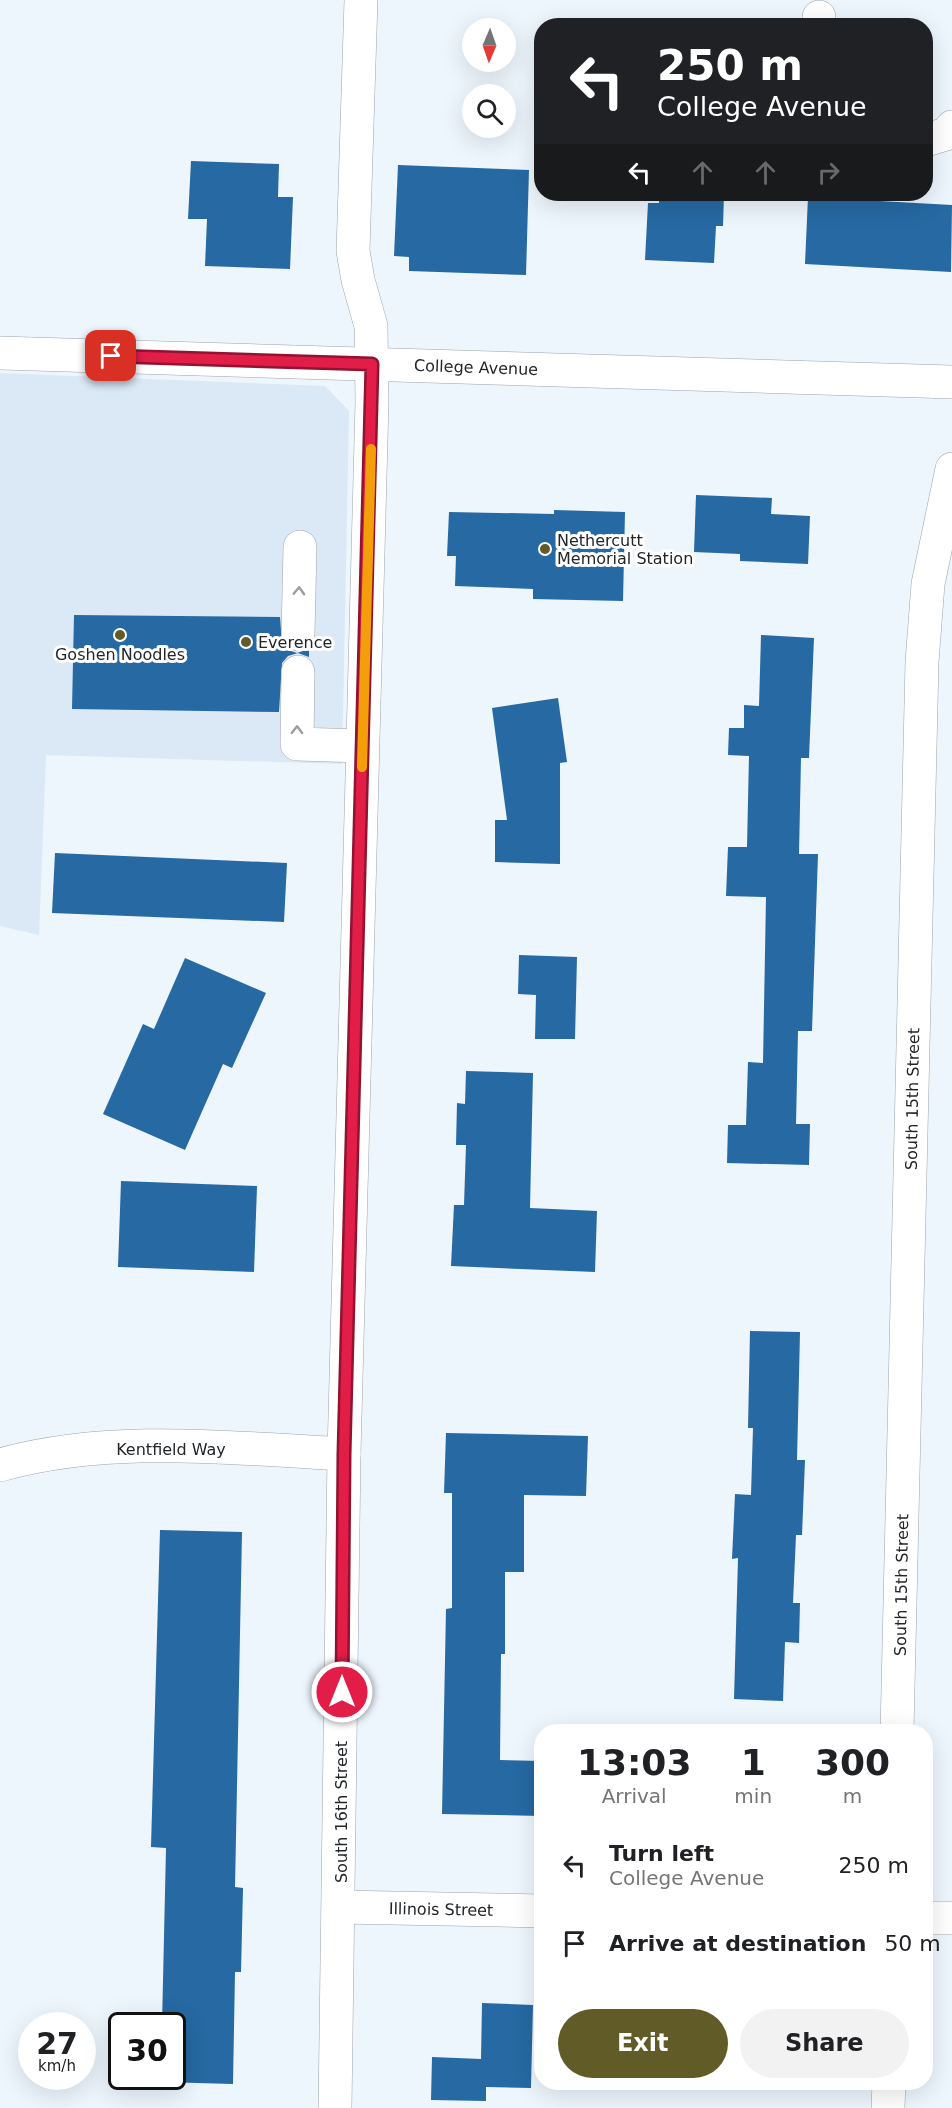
<!DOCTYPE html>
<style>
body{margin:0;font-family:"DejaVu Sans",sans-serif;background:#f2f2f2;color:#202124;height:100vh;display:flex;flex-direction:column;font-size:22px;white-space:nowrap}
*{box-sizing:border-box;margin:0}
p{font-size:20px;color:#757577}
.icon{flex:none;width:33px;height:33px;fill:none;stroke:currentColor;stroke-width:2;stroke-linecap:round;stroke-linejoin:round}
.map{position:relative;flex:1;overflow:hidden}
.panel{position:absolute;left:534px;top:1724px;width:399px;height:366px;display:flex;flex-direction:column;background:#fff;border-radius:24px;box-shadow:0 6px 24px #0002}
.panel>*{flex:none}
.banner{position:absolute;left:534px;top:18px;width:399px;height:183px;border-radius:24px;box-shadow:0 6px 24px #0002;background:#202124;color:#fff;overflow:hidden}
.needle{width:39px;rotate:182deg}
.fabs{position:absolute;left:462px;top:18px;display:grid;gap:12px}
.fabs a{display:grid;place-items:center;width:54px;height:54px;border-radius:50%;background:#fff;box-shadow:0 6px 24px #0002;font-size:30px}
.speed{position:absolute;left:18px;top:2012px;display:flex;gap:12px;font-size:30px;font-weight:700;text-align:center}
.speed>*{display:grid;place-content:center;width:78px;height:78px;border-radius:50%;background:#fff;box-shadow:0 6px 24px #0002;line-height:1}
.speed small{font-size:15px;font-weight:400}
.speed .limit{border:3px solid #111;border-radius:9px;background:#fff;color:#111}
.pin{position:absolute;display:grid;place-items:center;width:51px;height:51px;color:#fff;margin:-26px;border-radius:12px;box-shadow:0 3px 9px #0006}
.me{position:absolute;width:66px;margin:-33px;rotate:0deg;stroke-linejoin:round;filter:drop-shadow(0 0 4px #0008)}
.turn{display:flex;align-items:center;gap:21px;height:126px;padding:0 24px;font-size:27px}
.turn .icon{width:78px;height:78px;stroke-width:2.5}
.turn b{display:block;font-size:42px;line-height:51px}
.lanes{display:flex;align-items:center;height:57px;padding:0 24px;background:#0003;justify-content:center;gap:30px;direction:ltr}
.lanes .off{opacity:.35}
.eta{display:flex;justify-content:space-evenly;align-items:center;height:102px;text-align:center}
.eta b{font-size:36px;font-weight:600;line-height:42px}
.button{display:flex;gap:12px;margin-top:auto;padding:12px 24px}
.button a{flex:1;height:69px;border-radius:36px;background:#615b27;color:#fff;font-size:24px;font-weight:600;line-height:69px;text-align:center}
.button a+a{background:#f2f2f2;color:#202124}
ul{padding:0;list-style:none}
li{display:flex;align-items:center;gap:18px;height:78px;padding:0 24px}
li div{flex:1}
li b{display:block;font-size:22px}
li em{font-style:normal}
.map>svg:first-child{display:block}
</style>
<div class="map">
<svg width="952" height="2108" viewBox="0 0 952 2108">
<rect width="100%" height="100%" fill="#edf5fd"/>
<!-- built -->
<path fill="#dbe8f6" d="M0 373 325 386 349 411 342 764 46 755 39 935 0 926Z"/>
<!-- building -->
<g fill="#2669a3">
<path d="M191 161 279 164 278 197H293L290 269 205 266 207 219H188Z"/>
<path d="M398 165 529 170 526 275 409 271V257L394 256Z"/>
<path d="M659 194H724L723 226H716L714 263 645 260 648 203H659Z"/>
<path d="M808 197 952 205 951 272 805 264Z"/>
<path d="M696 495 772 498 771 514 810 516 808 564 740 561V554L694 552Z"/>
<path d="M554 510 625 512 623 601 533 599V589L455 586 456 556H447L449 512 554 514Z"/>
<path d="M74 615 280 617 282 643 288 650 297 653 309 649V657L298 653 288 656 282 663 279 712 72 709Z"/>
<path d="M761 635 814 638 809 758H801L799 854H818L812 1031H798L796 1124H810L809 1165 727 1163 728 1125H746L748 1062 763 1063 766 897 726 896 728 847H747L749 756 728 755 729 728H744V705L759 706Z"/>
<path d="M558 698 567 762 560 763V864L495 862V820H507L492 708Z"/>
<path d="M55 853 287 863 284 922 52 913Z"/>
<path d="M519 955 577 957 575 1039H535L536 995 518 994Z"/>
<path d="M185 958 266 993 232 1068 223 1064 185 1150 103 1114 143 1024 154 1029Z"/>
<path d="M466 1071 533 1073 530 1208 597 1211 595 1272 451 1266 454 1205H464L466 1145H456L457 1103 465 1104Z"/>
<path d="M121 1181 257 1186 254 1272 118 1267Z"/>
<path d="M750 1331 800 1332 797 1460H805L802 1535H796L793 1603H800L799 1643 785 1642 783 1701 734 1699 738 1558 732 1559 735 1494 751 1495 753 1428H748Z"/>
<path d="M446 1433 588 1436 586 1496 524 1495V1572H505V1654H501L500 1760 542 1761V1816L442 1814 446 1609 452 1608V1493H444Z"/>
<path d="M160 1530 242 1532 235 1887 243 1888 241 1972H235L233 2084 161 2082V2076H172V2025H162L166 1848 151 1847Z"/>
<path d="M482 2003 533 2005 531 2088 486 2087V2101L431 2100 432 2057 481 2059Z"/>
</g>
<g fill="none" stroke-linecap="round" stroke-linejoin="round">
<defs>
<g id="minor">
<path d="M819 26V17"/>
<path d="M926 140 946 134 952 127"/>
<path d="M298 634 300 547"/>
<path d="M298 672 297 744 362 746"/>
<path d="M0 1465C110 1434 231 1448 344 1454"/>
<path d="M897 1731 922 662 928 584 952 469"/>
<path d="M340 1907 542 1911"/>
<path d="M926 1918H952"/>
<path d="M335 2108 344 1454 372 402 371 326 358 280 353 251 361 0"/>
<path d="M888 2108 889 2082"/>
</g>
<path id="major" d="M0 353 952 382"/>
</defs>
<!-- minor casing -->
<use href="#minor" stroke="#9da4ac" stroke-width="34"/>
<!-- major casing -->
<use href="#major" stroke="#9da4ac" stroke-width="34"/>
<!-- minor -->
<use href="#minor" stroke="#fff" stroke-width="33"/>
<!-- major -->
<use href="#major" stroke="#fff" stroke-width="33"/>
</g>
<!-- one-way arrows -->
<defs><path id="oneway-chevron" d="M-2-3.5L2.5 0L-2 3.5" fill="none" stroke-width="1.6" stroke-linecap="round" stroke-linejoin="round" transform="scale(1.5)"/></defs>
<g stroke="#9c9d9f">
<use href="#oneway-chevron" transform="translate(299 591) rotate(-88)"/>
<use href="#oneway-chevron" transform="translate(297 730) rotate(-89)"/>
</g>
<g fill="none" stroke-linecap="round" stroke-linejoin="round">
<defs>
<path id="route" d="M111 356 372 364 344 1454 342 1692"/>
</defs>
<!-- route casing -->
<use href="#route" stroke="#92132f" stroke-width="15"/>
<!-- route -->
<use href="#route" stroke="#e11d48" stroke-width="10"/>
<!-- slow -->
<path stroke="#f59e0b" stroke-width="10" d="M362 767 371 449"/>
</g>
<!-- markers -->
<g fill="#615b27" stroke="#fff" stroke-width="2">
<circle cx="545" cy="549" r="6"/>
<circle cx="120" cy="635" r="6"/>
<circle cx="246" cy="642" r="6"/>
</g>
<g text-anchor="middle" stroke-width="6" stroke-linejoin="round" paint-order="stroke">
<!-- street labels -->
<g font-size="16" fill="#232629" stroke="#fff">
<text transform="translate(476 367) rotate(2)" y="6">College Avenue</text>
<text transform="translate(912 1099) rotate(-89)" y="6">South 15th Street</text>
<text x="171" y="1455">Kentfield Way</text>
<text transform="translate(901 1585) rotate(-89)" y="6">South 15th Street</text>
<text transform="translate(341 1812) rotate(-90)" y="6">South 16th Street</text>
<text transform="translate(441 1909) rotate(1)" y="6">Illinois Street</text>
</g>
<!-- poi labels -->
<g font-size="16" fill="#232629" stroke="#fff" text-anchor="start">
<text x="557" y="546">Nethercutt<tspan x="557" dy="18">Memorial Station</tspan></text>
<text x="258" y="648">Everence</text>
<text x="120" y="660" text-anchor="middle">Goshen Noodles</text>
</g>
</g>
</svg>
<div class="fabs">
<a><svg class="needle" viewBox="-14 -14 28 28"><path d="M0-13l5 13h-10z" fill="#e53935"/><path d="M0 13l5-13h-10z" fill="#757577"/></svg></a>
<a><svg class="icon" aria-label="search" viewBox="0 0 24 24"><circle cx="10" cy="10" r="6"/><path d="M15 15l6 6"/></svg></a>
</div>
<div class="speed"><div>27<small>km/h</small></div><div class="limit">30</div></div>
<div class="pin" style="left:111px;top:356px;background:#d93025"><svg class="icon" aria-label="arrive" viewBox="0 0 24 24"><path d="M6 21V4h12l-3 4 3 4H6"/></svg></div>
<svg class="me" style="left:342px;top:1692px" viewBox="-20 -20 40 40"><circle r="17" fill="#e11d48" stroke="#fff" stroke-width="3"/><path d="M0-11L8 9 0 5-8 9z" fill="#fff"/></svg>
<div class="banner">
<div class="turn"><svg class="icon" aria-label="left" viewBox="0 0 24 24"><path d="M17 20v-9H6M10 6l-5 5 5 5"/></svg><div><b>250 m</b>College Avenue</div></div>
<div class="lanes"><svg class="icon" aria-label="left" viewBox="0 0 24 24"><path d="M17 20v-9H6M10 6l-5 5 5 5"/></svg><svg class="icon off" aria-label="ahead" viewBox="0 0 24 24"><path d="M12 20V5M6 11l6-6 6 6"/></svg><svg class="icon off" aria-label="ahead" viewBox="0 0 24 24"><path d="M12 20V5M6 11l6-6 6 6"/></svg><svg class="icon off" aria-label="right" viewBox="0 0 24 24"><path d="M7 20v-9h11M14 6l5 5-5 5"/></svg></div>
</div>
<section class="panel">
<div class="eta">
<div><b>13:03</b><p>Arrival</p></div>
<div><b>1</b><p>min</p></div>
<div><b>300</b><p>m</p></div>
</div>
<ul>
<li><svg class="icon" aria-label="left" viewBox="0 0 24 24"><path d="M17 20v-9H6M10 6l-5 5 5 5"/></svg><div><b>Turn left</b><p>College Avenue</p></div><em>250 m</em></li>
<li><svg class="icon" aria-label="arrive" viewBox="0 0 24 24"><path d="M6 21V4h12l-3 4 3 4H6"/></svg><div><b>Arrive at destination</b></div><em>50 m</em></li>
</ul>
<div class="button"><a>Exit</a><a>Share</a></div>
</section>
</div>
